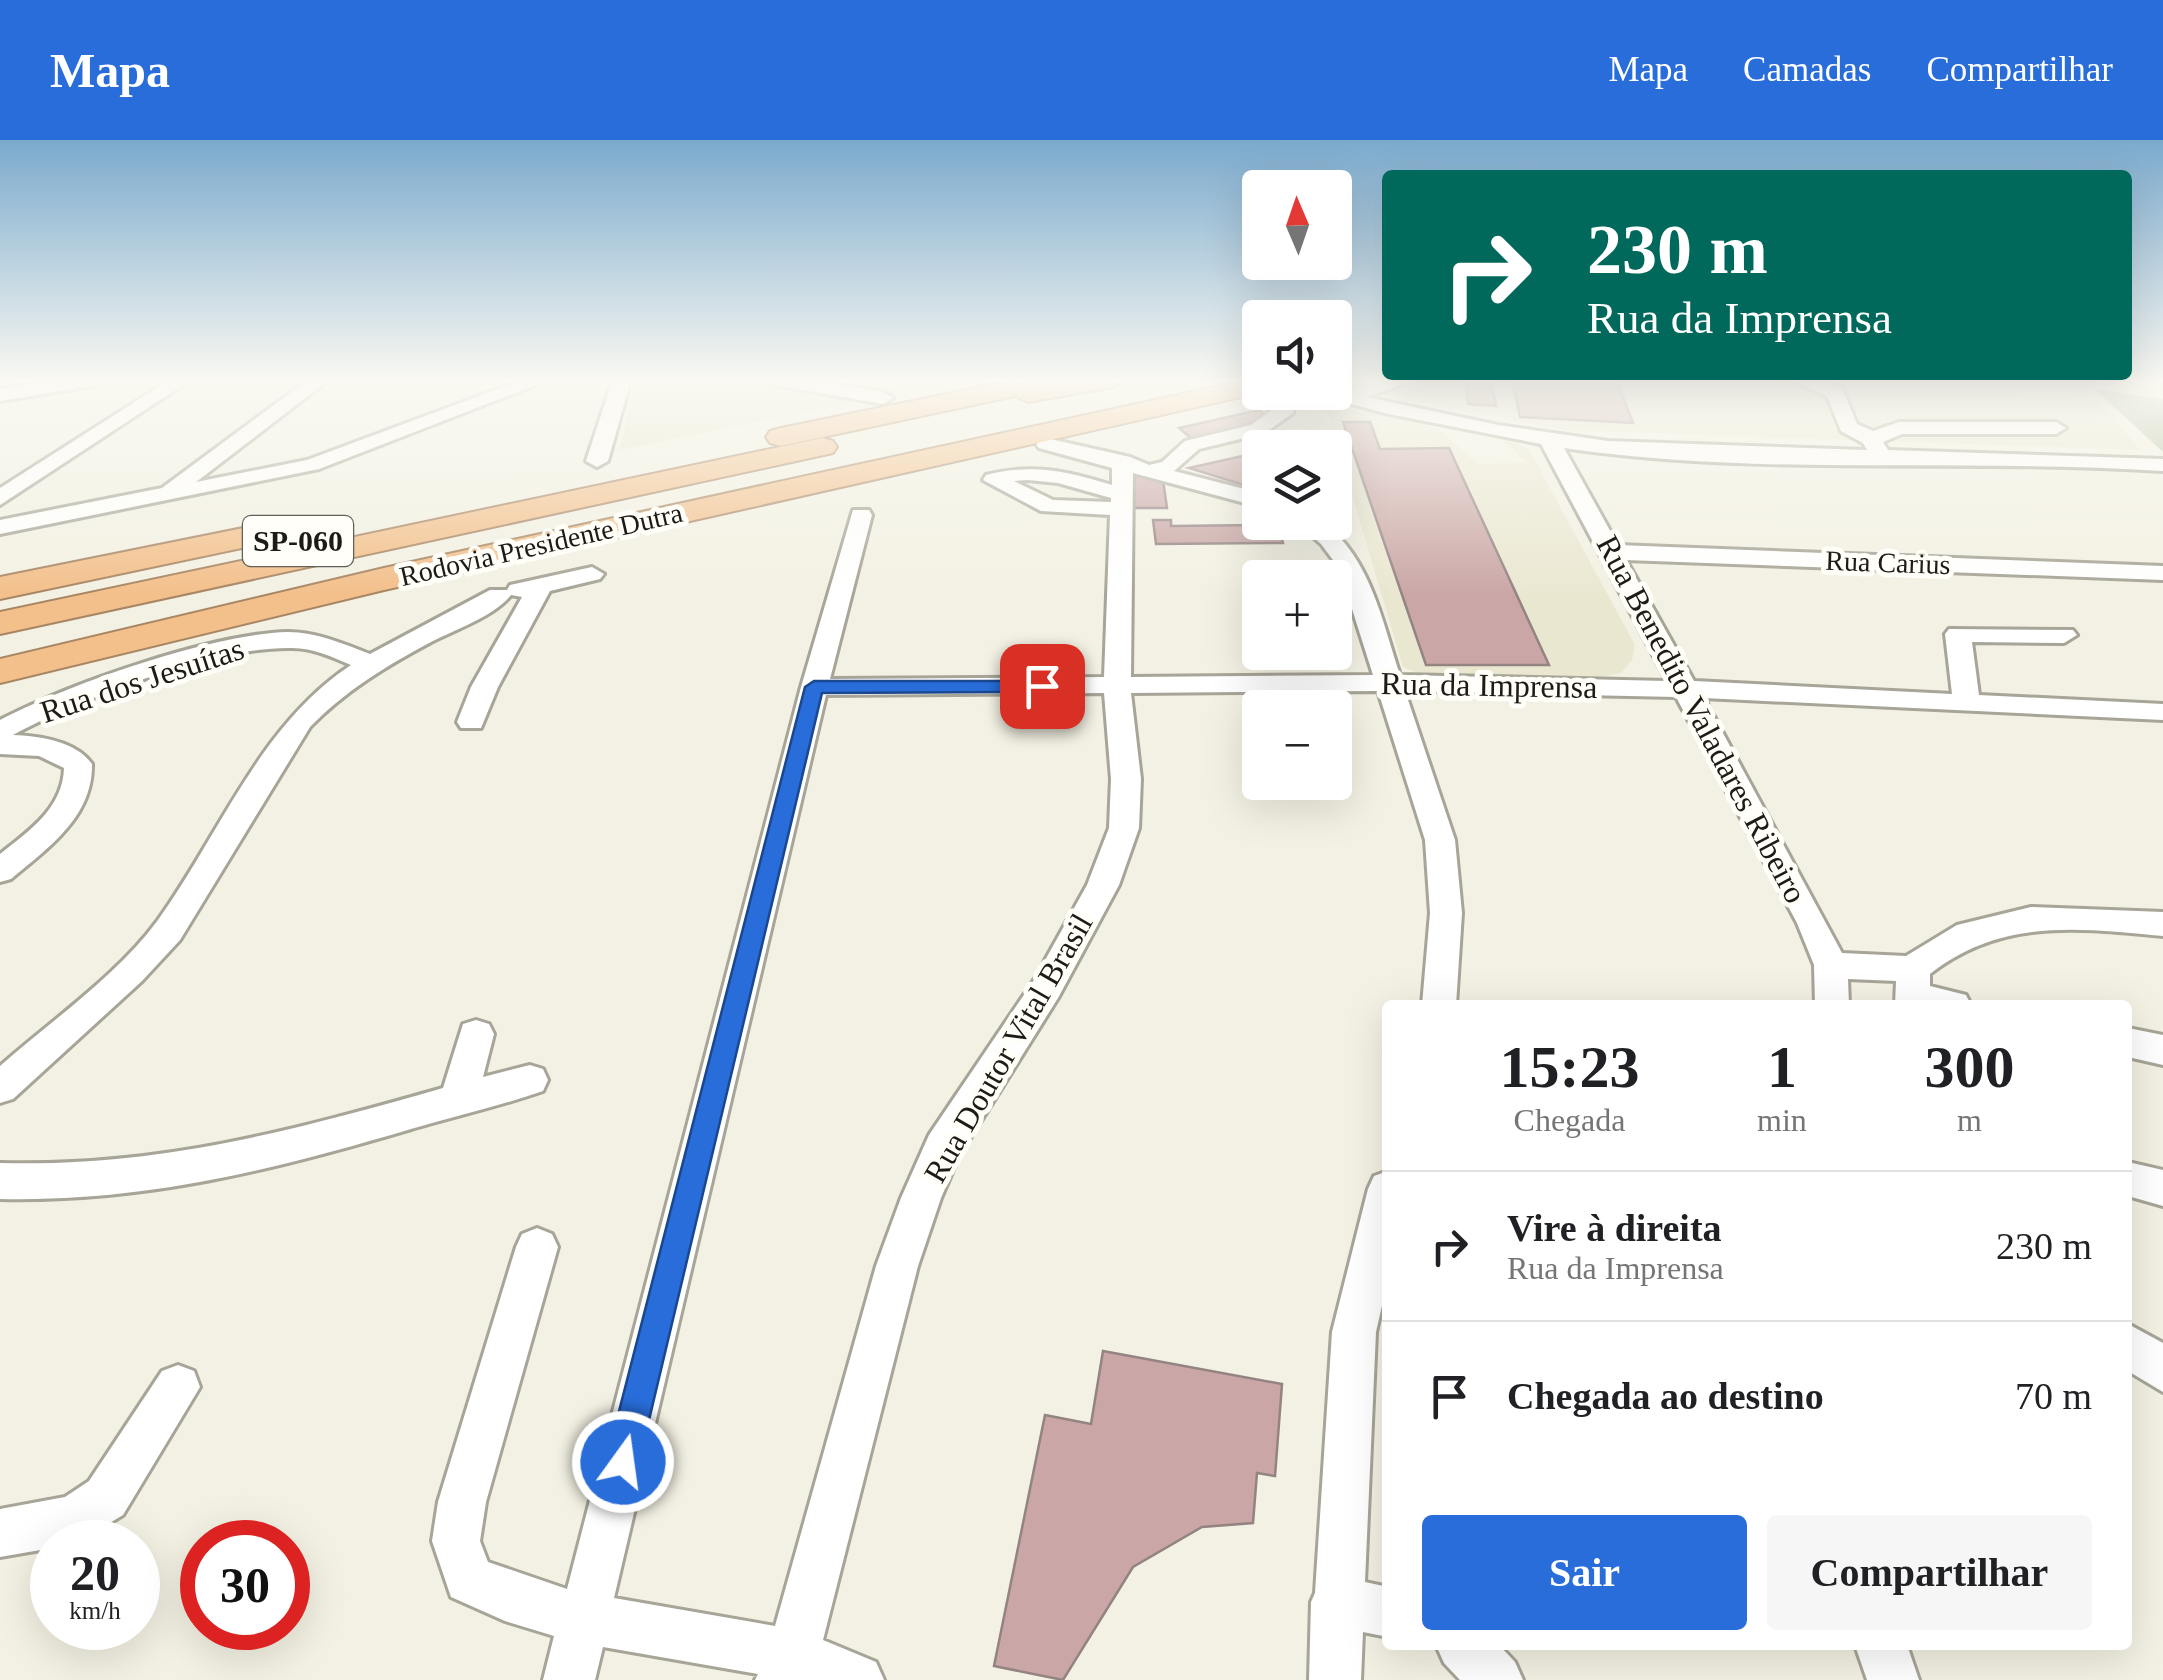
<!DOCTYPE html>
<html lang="pt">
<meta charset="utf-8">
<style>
body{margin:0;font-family:"Times New Roman",serif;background:#f6f6f6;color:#202124;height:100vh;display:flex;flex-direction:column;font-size:38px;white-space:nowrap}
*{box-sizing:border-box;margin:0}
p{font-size:32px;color:#757577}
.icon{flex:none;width:55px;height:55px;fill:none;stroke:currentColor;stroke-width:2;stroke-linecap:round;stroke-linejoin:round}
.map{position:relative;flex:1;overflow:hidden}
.panel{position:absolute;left:1382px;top:860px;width:750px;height:650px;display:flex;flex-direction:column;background:#fff;border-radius:10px;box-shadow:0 10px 40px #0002}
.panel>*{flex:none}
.guide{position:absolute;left:1382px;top:30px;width:750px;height:210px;border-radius:10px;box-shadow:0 10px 40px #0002;background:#00695c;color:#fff;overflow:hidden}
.needle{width:65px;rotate:358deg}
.controls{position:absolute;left:1242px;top:30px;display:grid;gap:20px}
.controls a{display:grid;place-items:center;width:110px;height:110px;border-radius:10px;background:#fff;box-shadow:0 10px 40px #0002;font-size:50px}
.speed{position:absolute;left:30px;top:1380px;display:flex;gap:20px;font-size:50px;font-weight:700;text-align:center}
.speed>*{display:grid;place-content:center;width:130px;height:130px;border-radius:50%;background:#fff;box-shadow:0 10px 40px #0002;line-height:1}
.speed small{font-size:25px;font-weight:400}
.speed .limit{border:15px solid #d22;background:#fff;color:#111}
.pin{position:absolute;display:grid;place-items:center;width:85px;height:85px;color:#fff;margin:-42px;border-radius:20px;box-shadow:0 5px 15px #0006}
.me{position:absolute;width:110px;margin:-55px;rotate:14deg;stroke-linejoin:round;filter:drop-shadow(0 0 8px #0008)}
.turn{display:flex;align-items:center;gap:35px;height:210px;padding:0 40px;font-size:45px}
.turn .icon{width:130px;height:130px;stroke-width:2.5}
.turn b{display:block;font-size:70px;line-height:85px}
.eta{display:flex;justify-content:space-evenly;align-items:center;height:170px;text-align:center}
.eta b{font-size:60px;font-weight:800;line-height:70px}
.primary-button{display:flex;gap:20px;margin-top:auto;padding:20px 40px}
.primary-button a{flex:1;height:115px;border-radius:10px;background:#286dda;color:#fff;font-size:40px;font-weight:800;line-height:115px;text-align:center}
.primary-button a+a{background:#f6f6f6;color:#202124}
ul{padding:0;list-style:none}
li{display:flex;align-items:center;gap:30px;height:150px;padding:0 40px;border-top:2px solid #e0e0e0}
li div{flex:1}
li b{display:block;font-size:38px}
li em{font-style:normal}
header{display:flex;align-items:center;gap:60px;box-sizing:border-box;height:140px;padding:0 50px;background:#286dda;color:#fff}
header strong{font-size:48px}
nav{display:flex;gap:55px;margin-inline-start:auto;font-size:35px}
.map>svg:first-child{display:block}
</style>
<header>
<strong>Mapa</strong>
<nav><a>Mapa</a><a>Camadas</a><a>Compartilhar</a></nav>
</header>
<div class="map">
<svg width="2163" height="1540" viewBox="0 0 2163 1540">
<rect width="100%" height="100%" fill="#f3f1e3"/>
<!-- built -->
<g fill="#eae7d1">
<path d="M638 239H968L619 310Z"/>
<path d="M1393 239H1888L2100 262 2140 310 1562 290 1353 249Z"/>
<path d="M1325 263 1437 288 1478 324 1526 323 1503 299 1529 309 1635 505 1632 520 1621 533 1601 537 1425 536 1403 527Z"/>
</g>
<!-- forest -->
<path fill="#b1bfa4" d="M2095 249 2163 259V312Z"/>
<!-- building -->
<g fill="#caa7a6" stroke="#938383" stroke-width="2.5">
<path d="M1465 239H1491L1496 266 1468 264Z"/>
<path d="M1512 239H1616L1633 283 1520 277Z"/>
<path d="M1259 270 1271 279 1242 285 1256 297 1204 309 1179 288Z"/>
<path d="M1343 282H1370L1380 309 1449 308 1549 525H1426Z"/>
<path d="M1260 312V350L1189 328Z"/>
<path d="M1134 334 1163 340 1167 368H1133Z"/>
<path d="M1153 380H1171V386L1259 385 1281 395 1283 403 1156 404Z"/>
<path d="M1335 464 1348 502H1335Z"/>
<path d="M1247 465H1260V503H1254Z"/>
<path d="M1103 1211 1282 1244 1275 1336 1257 1333 1253 1383 1202 1387 1133 1427 1063 1540 994 1526 1045 1275 1091 1284Z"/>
</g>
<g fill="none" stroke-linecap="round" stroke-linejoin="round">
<defs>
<g id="minor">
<path d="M65 239H107L98 245 0 261V249Z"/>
<path d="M171 239H192L0 365V348Z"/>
<path d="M309 239H330L196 342 307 320 525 239H551L319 329 0 394V380L162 348Z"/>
<path d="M613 239H631L608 321 597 327 586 321Z"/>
<path d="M767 239H806L883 252 893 258 883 264 776 245Z"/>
<path d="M1389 239H1418L1366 257 1498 285 1608 301 1867 310 1863 303 1841 291 1827 256 1788 239H1815L1842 248 1857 284 1873 291 1899 282H2056L2066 288 2056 294H1902L1883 302 1888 310 2163 319V331C1964 318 1761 337 1564 308L1618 405 2163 426V440L1626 420 1694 541 1952 554 1945 494 1949 489 2073 490 2077 495 2064 503 1972 502 1979 555 2163 564V580L1704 558 1842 813 1906 816 1957 785 2031 767 2163 772V796C2078 788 2001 778 1930 834V846L1966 855 1971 865H1895L1896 841 1848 839 1849 865H1815L1814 825 1797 783 1676 557 1405 551 1455 700 1462 773 1456 865H1422L1430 773 1425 700 1378 551 1131 553 1141 639 1139 688 1119 745 1058 858 959 1016 941 1058 918 1126 823 1500 876 1522 884 1540H755L758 1534 603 1507 595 1540H543L554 1496 505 1481 451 1457 432 1401 438 1362 516 1107 522 1094 537 1088 552 1094 558 1107 486 1362 480 1401 488 1422 567 1449 801 547 853 370H869L872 375 830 539 1104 537 1110 375 1041 371 983 340 986 335C1032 323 1067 331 1112 345V328L1039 308 1036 304 1046 298 1130 317 1149 325 1162 322 1185 301 1251 285 1276 267 1277 252H1297L1293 273 1265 293 1199 309 1174 331 1260 353V367L1133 333 1131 537 1373 535 1339 428 1321 404 1296 382H1323C1371 419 1382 481 1400 535L1667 541 1541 304 1389 274 1307 252H1342ZM1028 340 1058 343 1111 358V362L1053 360 1014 341ZM1104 553 1111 639 1109 688 1087 745 1034 840 929 995 901 1058 876 1126 775 1486 614 1458 826 555Z"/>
<path d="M592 427 604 434 600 439 550 451 498 547 481 588H461L457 582 471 547 522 457 511 455C493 477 456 489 431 502 386 526 345 551 310 587L180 800 142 841 13 959 0 963V926C52 880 117 836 158 780 220 694 260 585 351 525 332 517 313 508 292 508 216 506 81 559 13 595 39 596 76 601 92 624 93 677 48 708 11 739L0 742V714C29 691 63 668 64 628L39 616 0 614V580C69 544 211 494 288 492 316 492 344 504 370 514L490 450H507L510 445Z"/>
<path d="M476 880 489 884 494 894 483 937 530 925 543 929 548 940 543 951C500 966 455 976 411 989 273 1030 146 1062 0 1059V1023C159 1027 292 991 443 948L463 884Z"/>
<path d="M2128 888 2163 895V925L2128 917Z"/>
<path d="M2128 1022 2163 1030V1066L2128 1056Z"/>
<path d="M1388 1031V1139L1376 1192 1365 1442 1388 1447V1497L1363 1492 1361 1540H1309L1311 1462 1315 1453 1332 1192 1368 1049 1374 1036Z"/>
<path d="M2128 1184 2163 1203V1252L2128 1231Z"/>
<path d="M178 1225 194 1231 200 1247 123 1375 78 1402H52V1408L0 1417V1369L65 1357 89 1341 162 1231Z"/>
<path d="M1436 1505H1499L1515 1522 1523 1540H1460L1444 1523Z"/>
<path d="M1855 1505H1907L1919 1540H1867Z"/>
</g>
<g id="highway">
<path d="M1019 239H1127L1113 247 1028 262 1015 256 781 306 770 303 766 297 770 291 781 288Z"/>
<path d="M1251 239H1260V252H1263L384 450 0 543V519L384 428Z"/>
<path d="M1335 239H1351L1347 245 1335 247Z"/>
<path d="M822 298 833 301 837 307 833 313 0 494V472Z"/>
<path d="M263 384 275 387 280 394 275 401 0 459V437Z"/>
</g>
</defs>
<!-- minor casing -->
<use href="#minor" stroke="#a7a597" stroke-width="6"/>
<!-- highway casing -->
<use href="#highway" stroke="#a88663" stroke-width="4"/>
<!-- minor -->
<use href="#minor" fill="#fff" fill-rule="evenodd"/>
<!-- highway -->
<use href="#highway" fill="#f3c08c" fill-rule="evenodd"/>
</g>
<!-- sky -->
<linearGradient id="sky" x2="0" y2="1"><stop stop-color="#7baacd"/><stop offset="0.53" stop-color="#faf9f2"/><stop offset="1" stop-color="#faf9f2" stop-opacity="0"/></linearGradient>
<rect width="2163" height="454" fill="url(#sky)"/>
<!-- route -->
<path fill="#286dda" stroke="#1a478e" stroke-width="2.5" d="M814 541H1042L1051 546 1042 552 822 553 639 1322 634 1333 623 1338 611 1333 606 1322 805 547Z"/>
<g text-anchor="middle" stroke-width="10" stroke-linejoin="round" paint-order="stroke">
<!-- far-street labels -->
<g font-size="28" fill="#1c1b16" stroke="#fffef8">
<text transform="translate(541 404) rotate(-13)" y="10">Rodovia Presidente Dutra</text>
<text transform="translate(1888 422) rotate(2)" y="10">Rua Carius</text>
</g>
<!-- shield labels -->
<rect fill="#fffef8" stroke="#605f5a" stroke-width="2.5" x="243" y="376" width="110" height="50" rx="8"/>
<g font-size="30" font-weight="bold" fill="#1c1b16">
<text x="298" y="411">SP-060</text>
</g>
<!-- street labels -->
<g font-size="32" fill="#1c1b16" stroke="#fffef8">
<text transform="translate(142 540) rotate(-18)" y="11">Rua dos Jesuítas</text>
<text transform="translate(1489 545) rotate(1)" y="11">Rua da Imprensa</text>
<text transform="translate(1702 579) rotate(62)" y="11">Rua Benedito Valadares Ribeiro</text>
<text transform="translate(1008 908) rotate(-60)" y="11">Rua Doutor Vital Brasil</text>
</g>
</g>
</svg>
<div class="controls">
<a><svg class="needle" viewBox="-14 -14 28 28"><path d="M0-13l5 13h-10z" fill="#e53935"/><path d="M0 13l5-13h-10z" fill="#757577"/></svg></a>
<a><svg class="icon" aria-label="sound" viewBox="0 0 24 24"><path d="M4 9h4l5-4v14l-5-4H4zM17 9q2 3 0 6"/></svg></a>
<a><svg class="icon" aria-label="layers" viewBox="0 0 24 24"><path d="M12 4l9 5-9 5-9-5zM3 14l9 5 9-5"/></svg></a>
<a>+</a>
<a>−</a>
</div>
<div class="speed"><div>20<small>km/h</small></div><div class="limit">30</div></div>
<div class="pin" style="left:1042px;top:546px;background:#d93025"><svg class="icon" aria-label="arrive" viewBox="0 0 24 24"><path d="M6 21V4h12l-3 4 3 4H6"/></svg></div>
<svg class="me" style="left:623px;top:1322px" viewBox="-20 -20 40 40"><circle r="17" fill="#286dda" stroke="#fff" stroke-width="3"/><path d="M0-11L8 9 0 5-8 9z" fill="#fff"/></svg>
<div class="guide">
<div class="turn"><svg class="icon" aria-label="right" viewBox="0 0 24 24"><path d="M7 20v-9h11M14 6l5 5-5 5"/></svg><div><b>230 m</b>Rua da Imprensa</div></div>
</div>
<section class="panel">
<div class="eta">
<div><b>15:23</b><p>Chegada</p></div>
<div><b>1</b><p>min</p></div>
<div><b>300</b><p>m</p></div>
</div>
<ul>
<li><svg class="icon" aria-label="right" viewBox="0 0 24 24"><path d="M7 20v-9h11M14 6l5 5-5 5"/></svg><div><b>Vire à direita</b><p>Rua da Imprensa</p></div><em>230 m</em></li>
<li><svg class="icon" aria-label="arrive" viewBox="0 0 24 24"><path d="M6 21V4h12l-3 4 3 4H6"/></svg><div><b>Chegada ao destino</b></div><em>70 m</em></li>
</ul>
<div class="primary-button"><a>Sair</a><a>Compartilhar</a></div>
</section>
</div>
